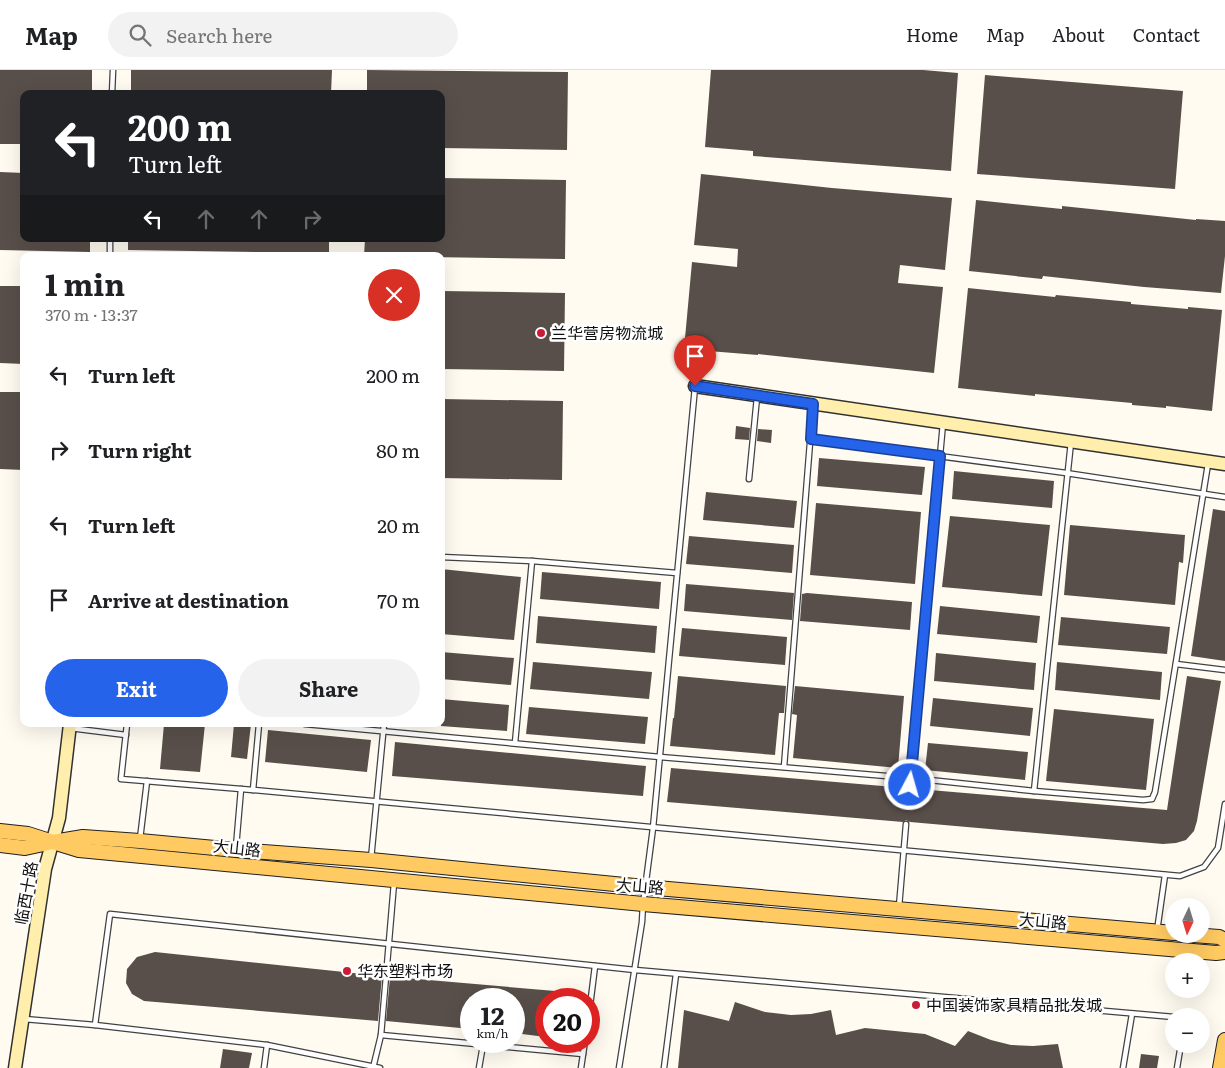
<!DOCTYPE html>
<meta charset="utf-8">
<style>
body{margin:0;font-family:Literata,"Noto Sans SC",serif;background:#f2f2f2;color:#202124;height:100vh;display:flex;flex-direction:column;font-size:19px;white-space:nowrap}
*{box-sizing:border-box;margin:0}
p{font-size:16px;color:#757577}
.icon{flex:none;width:28px;height:28px;fill:none;stroke:currentColor;stroke-width:2;stroke-linecap:round;stroke-linejoin:round}
.map{position:relative;flex:1;overflow:hidden}
.sheet{position:absolute;left:20px;top:182px;width:425px;height:475px;display:flex;flex-direction:column;background:#fff;border-radius:10px;box-shadow:0 5px 20px #0002}
.sheet>*{flex:none}
.hud{position:absolute;left:20px;top:20px;width:425px;height:152px;border-radius:10px;box-shadow:0 5px 20px #0002;background:#202124;color:#fff;overflow:hidden}
.needle{width:32px;rotate:184deg}
.fabs{position:absolute;left:1165px;top:828px;display:grid;gap:10px}
.fabs a{display:grid;place-items:center;width:45px;height:45px;border-radius:50%;background:#fff;box-shadow:0 5px 20px #0002;font-size:25px}
.speed{position:absolute;left:460px;top:918px;display:flex;gap:10px;font-size:25px;font-weight:700;text-align:center}
.speed>*{display:grid;place-content:center;width:65px;height:65px;border-radius:50%;background:#fff;box-shadow:0 5px 20px #0002;line-height:1}
.speed small{font-size:12px;font-weight:400}
.speed .limit{border:8px solid #d22;background:#fff;color:#111}
.pin{position:absolute;display:grid;place-items:center;width:42px;height:42px;color:#fff;margin:-51px -21px;border-radius:50% 50% 50% 0;rotate:-45deg;box-shadow:0 0 5px #0007}
.pin .icon{rotate:45deg}
.me{position:absolute;width:55px;margin:-28px;rotate:6deg;stroke-linejoin:round;filter:drop-shadow(0 0 4px #0008)}
.turn{display:flex;align-items:center;gap:18px;height:105px;padding:0 25px;font-size:22px}
.turn .icon{width:65px;height:65px;stroke-width:2.5}
.turn b{display:block;font-size:35px;line-height:42px}
.lanes{display:flex;align-items:center;height:48px;padding:0 25px;background:#0003;justify-content:center;gap:25px;direction:ltr}
.lanes .off{opacity:.35}
.round{display:grid;place-items:center;flex:none;width:52px;height:52px;border-radius:26px;background:#f2f2f2}
.overview{display:flex;align-items:center;justify-content:space-between;height:85px;padding:0 25px}
h1{font-size:30px;font-weight:700;line-height:38px}
.button{display:flex;gap:10px;margin-top:auto;padding:10px 25px}
.button a{flex:1;height:58px;border-radius:30px;background:#2563eb;color:#fff;font-size:20px;font-weight:700;line-height:58px;text-align:center}
.button a+a{background:#f2f2f2;color:#202124}
ul{padding:0;list-style:none}
li{display:flex;align-items:center;gap:15px;height:75px;padding:0 25px}
li div{flex:1}
li b{display:block;font-size:19px}
li em{font-style:normal}
header{display:flex;align-items:center;gap:30px;box-sizing:border-box;height:70px;padding:0 25px;background:#fff;border-bottom:1px solid #e0e0e0}
header strong{font-size:24px}
nav{display:flex;gap:28px;margin-inline-start:auto;font-size:18px}
.search{width:350px;height:45px;background:#f2f2f2;display:flex;align-items:center;gap:12px;box-sizing:border-box;padding:0 18px;border-radius:28px;color:#757577;font-size:19px}
.map>svg:first-child{display:block}
</style>
<header>
<strong>Map</strong>
<div class="search"><svg class="icon" aria-label="search" viewBox="0 0 24 24"><circle cx="10" cy="10" r="6"/><path d="M15 15l6 6"/></svg>Search here</div>
<nav><a>Home</a><a>Map</a><a>About</a><a>Contact</a></nav>
</header>
<div class="map">
<svg width="1225" height="998" viewBox="0 0 1225 998">
<rect width="100%" height="100%" fill="#fffbf1"/>
<!-- building -->
<g fill="#594f4a">
<path d="M0 0H92V24H24V74H0Z"/>
<path d="M131 0H332L331 24H131Z"/>
<path d="M367 0 568 2 567 80 441 78V24H367Z"/>
<path d="M711 0H923L958 3 951 101 753 86V81L705 77Z"/>
<path d="M985 5 1183 21 1175 119 977 104Z"/>
<path d="M0 102 24 103V169H90V182L0 180Z"/>
<path d="M701 104 832 118 952 128 945 200 900 195 898 213 943 217 934 303 758 284V285L684 279 692 192 737 197 738 179 694 175Z"/>
<path d="M441 108 566 110 565 189 364 186 365 169H441Z"/>
<path d="M976 130 1062 139V136L1196 150V149L1225 151V186L1221 223 1144 217 1043 206 1042 209 969 201Z"/>
<path d="M128 169H329V183L128 180Z"/>
<path d="M0 216H24V294L0 293Z"/>
<path d="M968 218 1055 227 1056 225 1131 232V234L1188 239V237L1222 240 1212 341 1166 336V338L1132 335V333L1089 329 1035 324V326L958 318Z"/>
<path d="M441 221 565 223 564 301 441 299Z"/>
<path d="M0 322H24V400L0 399Z"/>
<path d="M441 329 563 331 562 410 441 408Z"/>
<path d="M736 356 750 358 749 370 735 369Z"/>
<path d="M758 359 772 360 771 373 757 371Z"/>
<path d="M819 388 925 397 922 425 817 416Z"/>
<path d="M954 401 1054 411 1052 438 952 429Z"/>
<path d="M706 422 797 431 794 458 703 450Z"/>
<path d="M816 433 921 442 915 514 810 505Z"/>
<path d="M1213 439 1225 441V591L1191 586Z"/>
<path d="M950 446 1050 455 1042 526 942 517Z"/>
<path d="M1070 455 1185 465 1183 493 1179 492 1175 535 1064 525Z"/>
<path d="M689 466 794 475 792 503 686 494Z"/>
<path d="M441 499 521 507 514 570 441 564Z"/>
<path d="M542 502 661 512 659 539 540 529Z"/>
<path d="M686 514 794 523 792 550 684 541Z"/>
<path d="M807 523 912 532 910 560 800 551 802 524Z"/>
<path d="M940 536 1040 546 1037 573 937 564Z"/>
<path d="M538 546 657 556 655 583 536 573Z"/>
<path d="M1061 547 1170 557 1167 584 1058 575Z"/>
<path d="M682 558 787 567 785 595 679 586Z"/>
<path d="M441 582 514 588 511 615 441 609Z"/>
<path d="M936 583 1036 593 1034 620 934 611Z"/>
<path d="M533 592 652 602 649 629 530 619Z"/>
<path d="M1057 592 1162 602 1160 630 1055 620Z"/>
<path d="M678 606 786 616 784 643H779L775 685 670 676 673 648H674Z"/>
<path d="M1187 606 1221 611 1197 751 1194 761 1186 770 1176 773 1163 774 910 752 906 750 903 752 667 732 671 698 1167 740Z"/>
<path d="M795 616 904 626 898 698 793 688 797 645 792 644Z"/>
<path d="M933 628 1033 638 1030 666 930 656Z"/>
<path d="M441 629 509 635 507 661 441 656Z"/>
<path d="M529 637 648 647 645 674 526 664Z"/>
<path d="M1054 639 1154 649 1146 720 1046 711Z"/>
<path d="M164 654H205L200 702 160 699Z"/>
<path d="M234 654H251L247 689 231 687Z"/>
<path d="M268 660 371 670 367 702 265 692Z"/>
<path d="M395 672 646 696 643 726 392 706Z"/>
<path d="M928 673 1028 682 1025 710 925 700Z"/>
<path d="M155 882 382 906 378 951 144 931 132 924 126 913 127 899 137 887Z"/>
<path d="M390 907 394 908V907L567 922 566 929H546V967L514 963V929H471V959L386 951Z"/>
<path d="M735 932 765 942 791 945 811 944 831 940 836 965 865 958 925 964 955 976 968 961 991 970 1011 975 1033 976 1058 974 1063 998H678L684 940 729 951Z"/>
<path d="M223 979 252 983 249 998H220Z"/>
<path d="M1141 984 1159 986 1157 998H1139Z"/>
</g>
<g fill="none" stroke-linecap="round" stroke-linejoin="round">
<defs>
<g id="lane">
<path d="M112 24 113 0"/>
<path d="M110 186V169"/>
<path d="M811 369 1066 403 1225 427"/>
<path d="M749 409 757 327"/>
<path d="M441 487 532 491 677 503"/>
<path d="M1176 594 1225 600"/>
<path d="M127 654 121 709 253 720 1180 806 1204 797 1218 778 1225 734"/>
<path d="M305 654 660 687 910 708 1034 721 1143 730 1152 729 1155 722 1208 394"/>
<path d="M70 658 126 665"/>
<path d="M515 673 532 491"/>
<path d="M784 697 813 335"/>
<path d="M910 715 943 353"/>
<path d="M253 720 259 654"/>
<path d="M1034 721 1071 372"/>
<path d="M140 769 147 711"/>
<path d="M236 777 241 719"/>
<path d="M371 789 384 654"/>
<path d="M899 837 906 754"/>
<path d="M1157 861 1165 805"/>
<path d="M589 944 595 896"/>
<path d="M24 949 95 955 267 975 380 998"/>
<path d="M95 955 110 844 635 900 1174 947"/>
<path d="M381 965 583 984"/>
<path d="M264 998 267 975"/>
<path d="M373 998 381 965 394 813"/>
<path d="M479 998 483 975"/>
<path d="M581 998 585 971"/>
<path d="M619 998 642 852 643 834 653 758 695 317"/>
<path d="M664 998 676 904"/>
<path d="M1123 998 1132 944"/>
<path d="M1177 998 1181 974"/>
</g>
<g id="secondary">
<path d="M695 316 1225 394"/>
<path d="M15 998 45 799 59 748 70 654"/>
</g>
<g id="primary">
<path d="M0 761 28 764 53 772 83 767 140 771 236 780 371 790 645 817 1174 863"/>
<path d="M0 775 25 778 53 772 79 780 643 834 1216 883 1225 882"/>
<path d="M1180 864 1219 867 1225 870"/>
<path d="M1220 998 1225 970"/>
</g>
</defs>
<!-- lane casing -->
<use href="#lane" stroke="#424242" stroke-width="7"/>
<!-- secondary casing -->
<use href="#secondary" stroke="#313131" stroke-width="15"/>
<!-- primary casing -->
<use href="#primary" stroke="#202020" stroke-width="16"/>
<!-- lane -->
<use href="#lane" stroke="#fff" stroke-width="4.5"/>
<!-- secondary -->
<use href="#secondary" stroke="#ffeeac" stroke-width="12"/>
<!-- primary -->
<use href="#primary" stroke="#ffca61" stroke-width="14"/>
</g>
<g fill="none" stroke-linecap="round" stroke-linejoin="round">
<defs>
<path id="route" d="M695 316 813 334 811 369 940 386 910 715"/>
</defs>
<!-- route casing -->
<use href="#route" stroke="#184099" stroke-width="12"/>
<!-- route -->
<use href="#route" stroke="#2563eb" stroke-width="9"/>
</g>
<!-- markers -->
<g fill="#c91d35" stroke="#fff" stroke-width="2">
<circle cx="541" cy="263" r="5"/>
<circle cx="347" cy="901" r="5"/>
<circle cx="916" cy="935" r="5"/>
</g>
<g text-anchor="middle" stroke-width="5" stroke-linejoin="round" paint-order="stroke">
<!-- poi labels -->
<g font-size="16" fill="#0f0f0f" stroke="#fff" text-anchor="start">
<text x="551" y="269">兰华营房物流城</text>
<text x="357" y="907">华东塑料市场</text>
<text x="926" y="941">中国装饰家具精品批发城</text>
</g>
<!-- street labels -->
<g font-size="16" fill="#0f0f0f" stroke="#fff">
<text transform="translate(237 778) rotate(6)" y="6">大山路</text>
<text transform="translate(640 816) rotate(5)" y="6">大山路</text>
<text transform="translate(26 823) rotate(-80)" y="6">临西十路</text>
<text transform="translate(1043 851) rotate(5)" y="6">大山路</text>
</g>
</g>
</svg>
<div class="fabs">
<a><svg class="needle" viewBox="-14 -14 28 28"><path d="M0-13l5 13h-10z" fill="#e53935"/><path d="M0 13l5-13h-10z" fill="#757577"/></svg></a>
<a>+</a>
<a>−</a>
</div>
<div class="speed"><div>12<small>km/h</small></div><div class="limit">20</div></div>
<div class="pin" style="left:695px;top:316px;background:#d93025"><svg class="icon" aria-label="arrive" viewBox="0 0 24 24"><path d="M6 21V4h12l-3 4 3 4H6"/></svg></div>
<svg class="me" style="left:910px;top:715px" viewBox="-20 -20 40 40"><circle r="17" fill="#2563eb" stroke="#fff" stroke-width="3"/><path d="M0-11L8 9 0 5-8 9z" fill="#fff"/></svg>
<div class="hud">
<div class="turn"><svg class="icon" aria-label="left" viewBox="0 0 24 24"><path d="M17 20v-9H6M10 6l-5 5 5 5"/></svg><div><b>200 m</b>Turn left</div></div>
<div class="lanes"><svg class="icon" aria-label="left" viewBox="0 0 24 24"><path d="M17 20v-9H6M10 6l-5 5 5 5"/></svg><svg class="icon off" aria-label="ahead" viewBox="0 0 24 24"><path d="M12 20V5M6 11l6-6 6 6"/></svg><svg class="icon off" aria-label="ahead" viewBox="0 0 24 24"><path d="M12 20V5M6 11l6-6 6 6"/></svg><svg class="icon off" aria-label="right" viewBox="0 0 24 24"><path d="M7 20v-9h11M14 6l5 5-5 5"/></svg></div>
</div>
<section class="sheet">
<div class="overview"><div><h1>1 min</h1><p>370 m · 13:37</p></div><a class="round" style="background:#d93025;color:#fff"><svg class="icon" aria-label="close" viewBox="0 0 24 24"><path d="M6 6l12 12M18 6L6 18"/></svg></a></div>
<ul>
<li><svg class="icon" aria-label="left" viewBox="0 0 24 24"><path d="M17 20v-9H6M10 6l-5 5 5 5"/></svg><div><b>Turn left</b></div><em>200 m</em></li>
<li><svg class="icon" aria-label="right" viewBox="0 0 24 24"><path d="M7 20v-9h11M14 6l5 5-5 5"/></svg><div><b>Turn right</b></div><em>80 m</em></li>
<li><svg class="icon" aria-label="left" viewBox="0 0 24 24"><path d="M17 20v-9H6M10 6l-5 5 5 5"/></svg><div><b>Turn left</b></div><em>20 m</em></li>
<li><svg class="icon" aria-label="arrive" viewBox="0 0 24 24"><path d="M6 21V4h12l-3 4 3 4H6"/></svg><div><b>Arrive at destination</b></div><em>70 m</em></li>
</ul>
<div class="button"><a>Exit</a><a>Share</a></div>
</section>
</div>
